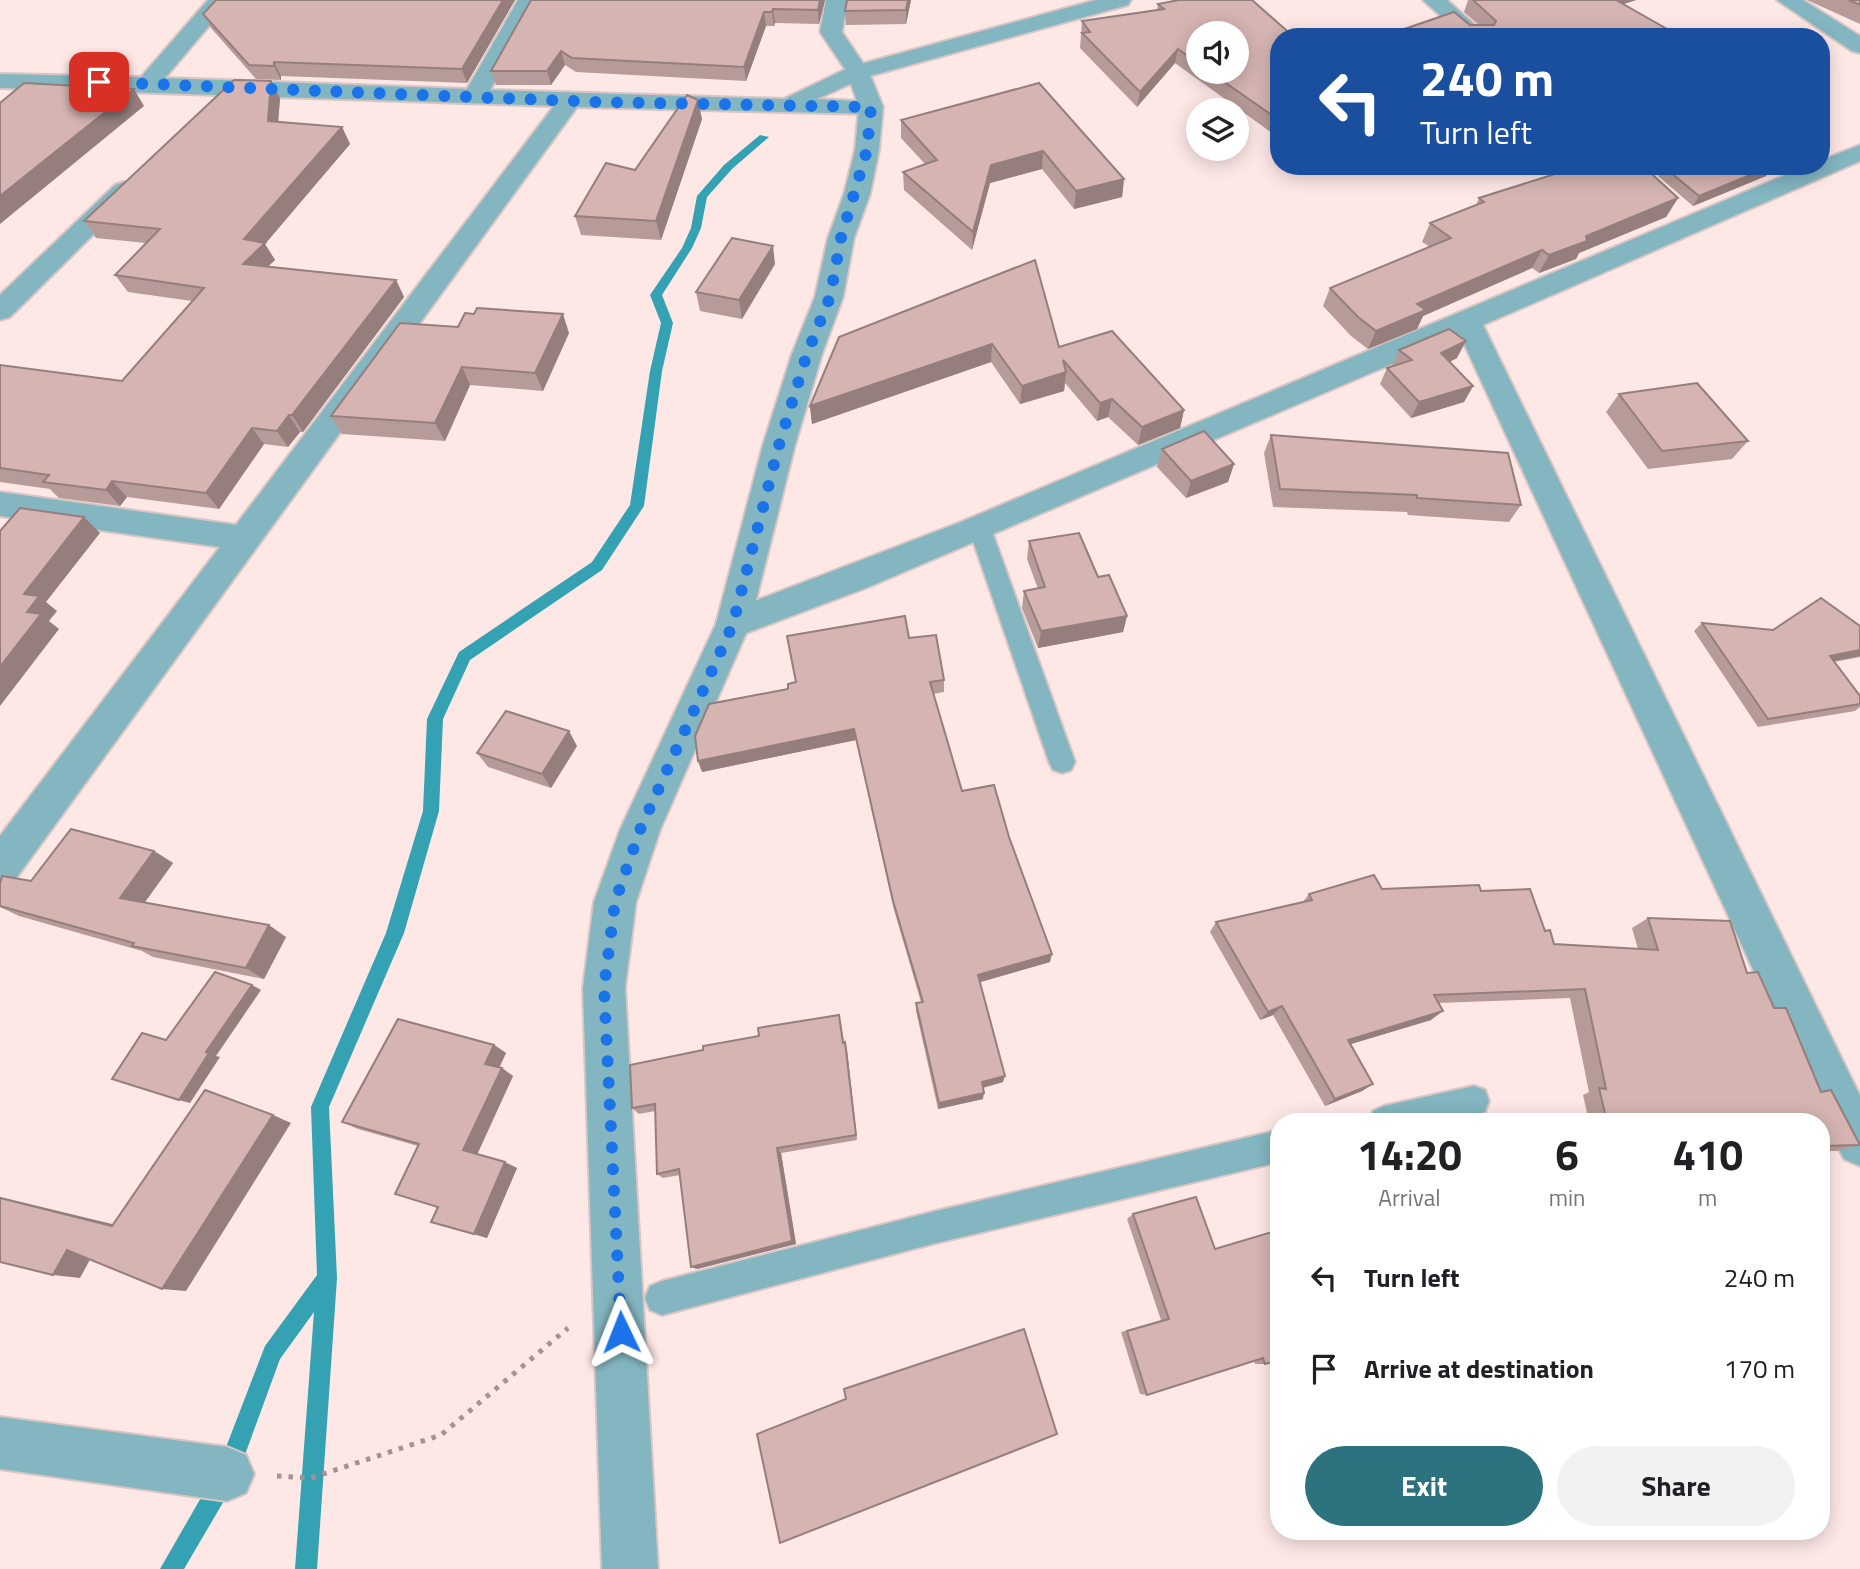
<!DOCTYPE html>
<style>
body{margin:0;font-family:"Titillium Web",sans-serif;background:#f2f2f2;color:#202124;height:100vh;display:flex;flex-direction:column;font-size:26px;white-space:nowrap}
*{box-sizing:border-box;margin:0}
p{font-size:23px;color:#757577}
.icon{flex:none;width:38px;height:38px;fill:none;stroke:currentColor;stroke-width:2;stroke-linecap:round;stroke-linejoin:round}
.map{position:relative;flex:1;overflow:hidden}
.drawer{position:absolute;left:1270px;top:1113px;width:560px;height:427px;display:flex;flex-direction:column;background:#fff;border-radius:28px;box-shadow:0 4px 18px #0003}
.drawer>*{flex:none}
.guide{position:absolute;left:1270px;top:28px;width:560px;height:147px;border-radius:28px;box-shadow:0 4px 18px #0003;background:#1a4fa0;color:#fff;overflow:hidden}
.tools{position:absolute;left:1186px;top:21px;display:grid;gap:14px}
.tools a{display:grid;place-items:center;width:63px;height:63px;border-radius:50%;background:#fff;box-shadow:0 4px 18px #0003;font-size:35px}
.pin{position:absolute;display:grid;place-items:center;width:60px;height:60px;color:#fff;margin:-30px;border-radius:14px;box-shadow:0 4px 10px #0006}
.me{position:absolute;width:77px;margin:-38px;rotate:358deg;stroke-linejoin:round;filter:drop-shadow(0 0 5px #0008)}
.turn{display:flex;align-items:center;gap:24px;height:147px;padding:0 35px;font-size:32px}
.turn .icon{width:91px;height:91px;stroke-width:2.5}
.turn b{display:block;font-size:49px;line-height:60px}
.eta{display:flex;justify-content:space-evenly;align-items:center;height:119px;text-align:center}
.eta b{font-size:42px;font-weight:700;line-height:49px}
.action{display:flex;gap:14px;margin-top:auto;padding:14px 35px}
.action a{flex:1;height:80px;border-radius:42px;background:#2c737f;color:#fff;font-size:28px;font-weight:700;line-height:80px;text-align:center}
.action a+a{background:#f2f2f2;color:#202124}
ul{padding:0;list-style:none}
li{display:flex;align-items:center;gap:21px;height:91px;padding:0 35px}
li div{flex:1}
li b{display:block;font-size:26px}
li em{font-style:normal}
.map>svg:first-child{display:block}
</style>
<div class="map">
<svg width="1860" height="1569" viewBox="0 0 1860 1569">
<rect width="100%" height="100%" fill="#fde8e6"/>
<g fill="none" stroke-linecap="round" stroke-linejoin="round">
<!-- stream -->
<path fill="#34a2b3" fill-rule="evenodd" d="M760 135 769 137 732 169 707 197 701 228 692 248 662 295 673 323 662 371 644 506 602 570 470 660 443 719 439 811 404 933 329 1107 337 1278 317 1569H295L314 1312 280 1359 235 1482 184 1569H160L218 1468 265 1346 317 1275 311 1107 386 933 423 811 427 719 459 652 592 562 630 505 650 371 661 323 650 295 682 248 691 228 697 196 724 165Z"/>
<defs>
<g id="service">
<path d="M979 518 987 520 990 526 1075 762 1071 770 1062 773 1053 770 1049 762 968 526 971 520Z"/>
<path d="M1474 1086 1485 1090 1489 1101 1485 1112C1449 1127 1407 1122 1368 1122L1373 1111 1384 1106Z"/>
<path d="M1279 1130V1162L936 1243 662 1315 650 1310 645 1298 650 1286 662 1281 936 1211Z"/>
</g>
<g id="minor">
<path d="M208 0H231L165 78 467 89 518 0H540L490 90 784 99 850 67 1096 0H1131L1128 5 866 77 817 99 879 102 883 107 879 112 871 114 577 107 14 881 0 886V836L220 547 0 516V492L236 525 554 106 0 88V74L141 77Z"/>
<path d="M1423 0H1447L1488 37H1464Z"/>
<path d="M1777 0H1803L1860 36V53L1852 51Z"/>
<path d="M1860 145V161L1483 325 1860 1096V1166L1844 1159 1812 1097 1460 335 866 588 733 638 721 634 716 624 721 614 961 522 1807 166H1822V160Z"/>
<path d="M124 182 133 185 137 190 133 195 10 317 0 320V295L115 185Z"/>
<path d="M0 1417 227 1447 246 1455 254 1474 246 1493 227 1501 0 1469Z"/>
</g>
<path id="tertiary" d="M826 0H848L842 32 869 72 883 107 879 150 870 194 854 238 843 297 822 354 795 445 750 624 660 830 636 902 625 988 658 1569H602L583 988 594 902 620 830 716 624 763 445 792 354 815 297 828 238 844 194 855 150 859 107 847 72 820 32Z"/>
</defs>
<!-- service casing -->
<use href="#service" stroke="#d9c5c4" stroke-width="4"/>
<!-- minor casing -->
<use href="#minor" stroke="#d9c5c4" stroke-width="4"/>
<!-- tertiary casing -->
<use href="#tertiary" stroke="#d9c5c4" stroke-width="4"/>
<!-- path -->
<path stroke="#a59392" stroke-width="5" stroke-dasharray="4.5 7" stroke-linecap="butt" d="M277 1476 311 1478 441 1435 568 1328"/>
<!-- service -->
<use href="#service" fill="#83b6c0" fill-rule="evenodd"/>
<!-- minor -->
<use href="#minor" fill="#83b6c0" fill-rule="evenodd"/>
<!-- tertiary -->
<use href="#tertiary" fill="#83b6c0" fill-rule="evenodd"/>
</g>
<!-- wall -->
<g fill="#b79b98" fill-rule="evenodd">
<path d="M515 0 467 83 281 76V80L256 79 211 28 203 14Z"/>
<path d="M531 0H825L819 24 775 23 774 26H766L746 81 576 72 565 65 551 85H496L491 71Z"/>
<path d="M847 0H911L906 24 846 25 845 11Z"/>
<path d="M1468 0H1636L1623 4 1681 37 1470 25H1479L1464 12Z"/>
<path d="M1807 0H1860V24Z"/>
<path d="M1158 4 1279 37V130L1272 133 1175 63 1137 107 1080 48 1082 21 1157 10ZM1199 33 1237 72H1199Z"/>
<path d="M1039 83 1124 179 1122 197 1074 209 1042 169 990 183 972 250 904 190 903 172 925 164 901 138V120Z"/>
<path d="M280 98 278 122 342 127 350 144 265 244 275 260 268 266 396 280 404 297 303 432H300L288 447 264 444 219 509 127 497 120 506 59 498 50 489 0 482V365L122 381 192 301 128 292 115 275 146 243 96 238 84 221Z"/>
<path d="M702 119 661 240 581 235 575 216Z"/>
<path d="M1664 167 1766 176 1693 206 1658 176Z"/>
<path d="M1479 198H1678L1666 217 1579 253 1576 259 1539 273 1532 268 1423 316 1417 329 1368 349 1351 336 1323 306 1330 288 1430 247 1422 242 1430 223 1476 205Z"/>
<path d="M775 264 742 319 700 311 696 292Z"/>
<path d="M458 327 569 333 543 391 470 385 445 441 342 434 331 416Z"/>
<path d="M839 337 1059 347 1184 410 1180 428 1138 445 1108 417 1097 421 1065 383 1064 391 1020 404 991 362 812 424 810 406Z"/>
<path d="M1399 350 1457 358 1450 362 1473 386 1464 402 1411 418 1380 384 1387 368 1392 366Z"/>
<path d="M1619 394 1748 441 1732 459 1648 469 1606 412Z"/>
<path d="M1271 435 1521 505 1509 522 1408 515 1407 512 1273 507 1264 453Z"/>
<path d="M1162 449 1234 464 1228 482 1186 498 1157 467Z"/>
<path d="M1029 541 1098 577 1127 616 1123 632 1038 648 1022 608 1024 591 1038 589 1027 559Z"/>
<path d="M1702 623 1773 630 1860 626V657L1834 662 1860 696V707L1855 711 1758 727 1694 631Z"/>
<path d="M909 638 944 680V692L933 694 962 791 1009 837 1050 962 980 982 1003 1082 983 1088V1099L938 1109 916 1011V1003L921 1002 894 910 856 740 702 772 796 682Z"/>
<path d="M577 746 551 788 488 767 477 753Z"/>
<path d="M154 851 173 863 145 902 286 937 264 979 153 957 142 951 19 916 0 907V884L31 881Z"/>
<path d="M1382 889 1481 891 1545 931 1554 944 1638 949 1632 928 1648 918 1747 973 1774 1008 1821 1092 1860 1145 1837 1151H1822V1122H1589L1583 1095 1589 1092 1570 998 1438 1003 1431 1020 1350 1044 1373 1084 1362 1091 1325 1106 1273 1015 1260 1020 1210 932 1216 922 1303 902 1309 894Z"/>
<path d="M841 1023 844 1042 847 1050 857 1140 781 1153 796 1244 697 1269 691 1267 680 1175 663 1178 657 1174 655 1111 639 1114 632 1108Z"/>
<path d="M494 1045 506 1053 499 1068 513 1076 477 1154 517 1168 487 1238 431 1222 437 1207 418 1146 358 1129 342 1122Z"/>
<path d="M1133 1214 1215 1249 1265 1364H1255L1254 1361 1147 1395 1140 1394 1121 1332 1161 1320 1127 1219Z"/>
</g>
<!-- shaded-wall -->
<g fill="#957e7c">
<path d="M503 0H515L467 83 462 69Z"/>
<path d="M820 0H825L819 24 818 10Z"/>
<path d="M908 0H911L906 24V10Z"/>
<path d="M1607 0H1636L1602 11Z"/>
<path d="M773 9 775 23 774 26 772 12Z"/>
<path d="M764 12 766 26 746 81 744 67Z"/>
<path d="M1178 49 1175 63 1137 107 1140 92Z"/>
<path d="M561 51 565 65 551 85 547 71Z"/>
<path d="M274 62 281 76V80L274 66Z"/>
<path d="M271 81 280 98 277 138 268 121Z"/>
<path d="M134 89 144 106 0 224V196Z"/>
<path d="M698 100 702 119 661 240 656 221Z"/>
<path d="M1279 117V130L1272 133 1276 118Z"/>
<path d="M342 127 350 144 265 244 275 260 253 281 243 264 244 239Z"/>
<path d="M1043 151 1042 169 990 183 972 250 973 232 991 165Z"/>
<path d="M1772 166 1766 176 1693 206 1699 196Z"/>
<path d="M1124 179 1122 197 1074 209 1076 191Z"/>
<path d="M1678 198 1666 217 1579 253 1576 259 1539 273 1549 255 1586 236Z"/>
<path d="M773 246 775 264 742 319 739 300Z"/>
<path d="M1542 250 1532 268 1423 316 1417 329 1368 349 1376 331 1417 304Z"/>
<path d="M396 280 404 297 303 432 292 415Z"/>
<path d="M563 314 569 333 543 391 535 373Z"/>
<path d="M1466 341 1457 358 1433 370 1441 353Z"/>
<path d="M992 344 991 362 812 424 810 406Z"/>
<path d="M462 367 470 385 445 441 435 423Z"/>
<path d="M1066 372 1064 391 1020 404 1022 386Z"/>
<path d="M1473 386 1464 402 1411 418 1419 402Z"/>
<path d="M1112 399 1108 417 1097 421 1100 403Z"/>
<path d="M1184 410 1180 428 1138 445 1142 427Z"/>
<path d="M289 415 300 432 288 447 277 431Z"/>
<path d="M252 428 264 444 219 509 206 493Z"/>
<path d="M1234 464 1228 482 1186 498 1191 481Z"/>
<path d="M112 481 127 497 120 506 106 490Z"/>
<path d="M84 517 100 533 46 602 57 611 49 621 59 629 0 706V667L27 612 24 594Z"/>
<path d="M1127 616 1123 632 1038 648 1041 631Z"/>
<path d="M1860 650V656L1819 664 1830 656Z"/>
<path d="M854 729 856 740 702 772 698 761Z"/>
<path d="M569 731 577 746 551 788 542 774Z"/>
<path d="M154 851 173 863 140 909 120 898Z"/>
<path d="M269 925 286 937 264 979 246 968Z"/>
<path d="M1052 954 1050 962 977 983 978 975Z"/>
<path d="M252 985 261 990 216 1056 220 1057 190 1103 179 1100 206 1052Z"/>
<path d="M1282 1006 1273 1015 1260 1020 1268 1012Z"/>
<path d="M1443 1011 1431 1020 1338 1048 1348 1040Z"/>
<path d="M845 1042 847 1050 857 1140 856 1135Z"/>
<path d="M494 1045 506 1053 497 1072 485 1064Z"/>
<path d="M502 1068 513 1076 476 1157 463 1150Z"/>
<path d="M1005 1076 1003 1082 981 1088 982 1082Z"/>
<path d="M1373 1084 1362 1091 1325 1106 1335 1099Z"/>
<path d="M984 1093 983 1099 938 1109 939 1103Z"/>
<path d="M273 1115 291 1123 186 1291 162 1289Z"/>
<path d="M777 1148 781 1153 796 1244 697 1269 691 1267Z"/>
<path d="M505 1162 517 1168 487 1238 474 1234Z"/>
<path d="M0 1197 137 1230 112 1226 0 1198Z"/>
<path d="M67 1250 93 1254 80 1278 53 1275Z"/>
</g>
<!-- building -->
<g fill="#d5b4b1" stroke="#957e7c" stroke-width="2">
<path d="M216 0H503L462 69 274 62V66L249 65 203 14Z"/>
<path d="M531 0H820L818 10 773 9 772 12H764L744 67 572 58 561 51 547 71H491Z"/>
<path d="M847 0H908L906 10 845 11Z"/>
<path d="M1179 0H1252L1294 37H1279V117L1276 118 1210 72H1237V33H1199V64L1178 49 1140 92 1082 33 1090 32 1082 21 1164 9 1158 4Z"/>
<path d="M1473 0H1616L1681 37H1381L1454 12 1470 25H1494L1496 21Z"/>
<path d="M1849 0H1860V5Z"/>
<path d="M234 80 271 81 268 121 342 127 244 239 265 243 243 264 396 280 292 415H289L277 431 252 428 206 493 112 481 106 490 43 482 49 475 0 468V365L122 381 204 288 115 275 160 229 84 221Z"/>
<path d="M24 83 134 89 0 196V103Z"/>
<path d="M1039 83 1124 179 1076 191 1043 151 991 165 973 232 903 172 937 160 901 120Z"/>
<path d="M687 95 698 100 656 221 575 216 606 163 635 170Z"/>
<path d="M1580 166H1643L1678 198 1586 236 1587 241 1549 255 1542 250 1417 304 1426 310 1376 331 1358 317 1330 288 1451 238 1430 223 1484 202 1479 198Z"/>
<path d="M1668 166H1772L1699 196 1664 167Z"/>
<path d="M732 238 773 246 739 300 696 292Z"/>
<path d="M1035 260 1059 347 1112 331 1184 410 1142 427 1112 399 1100 403 1063 360 1066 372 1022 386 992 344 810 406 839 337Z"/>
<path d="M477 308 563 314 535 373 462 367 435 423 331 416 400 323 458 327 465 313 474 314Z"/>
<path d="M1449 329 1466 341 1441 353 1473 386 1419 402 1387 368 1412 360 1399 350Z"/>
<path d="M1697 383 1748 441 1662 451 1619 394Z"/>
<path d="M1204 431 1234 464 1191 481 1162 449Z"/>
<path d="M1271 435 1508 453 1521 505 1417 498V495L1280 489Z"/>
<path d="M20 508 84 517 24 594 39 596 27 612 41 614 0 667V531Z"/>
<path d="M1079 533 1098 577 1109 575 1127 616 1041 631 1024 591 1045 587 1029 541Z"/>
<path d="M1821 598 1860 626V650L1830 656 1860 696V704L1768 719 1702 623 1773 630Z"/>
<path d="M905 616 909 638 936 635 944 680 930 682 962 791 994 785 1009 837 1052 954 978 975 1005 1076 982 1082 984 1093 939 1103 916 1003 923 1002 893 901 854 729 698 761 695 736 709 704 788 689V684L796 682 787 636Z"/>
<path d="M506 711 569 731 542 774 477 753Z"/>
<path d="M71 829 154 851 120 898 269 925 246 968 132 946 134 943 0 906V884L2 876 31 881Z"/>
<path d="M1374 875 1382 889 1479 885 1481 891 1530 889 1545 931 1550 930 1554 944 1658 950 1648 918 1730 921 1747 973 1758 972 1774 1008H1786L1821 1092 1831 1090 1860 1145 1822 1146V1122H1607L1599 1088 1606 1089 1585 989 1434 995 1443 1011 1348 1040 1373 1084 1335 1099 1282 1006 1268 1012 1216 922 1312 900 1309 894Z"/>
<path d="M215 972 252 985 206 1052 209 1053 179 1100 112 1079 142 1033 166 1040Z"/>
<path d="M839 1015 843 1043 845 1042 856 1135 777 1148 792 1241 691 1267 679 1169 657 1174 655 1104 632 1108 630 1065 703 1050V1046L759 1036 758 1028Z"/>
<path d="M398 1019 494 1045 485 1064 502 1068 463 1150 505 1162 474 1234 431 1222 438 1207 395 1194 419 1144 342 1122Z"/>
<path d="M205 1090 273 1115 162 1289 67 1250 53 1275 0 1262V1198L112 1226Z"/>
<path d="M1196 1197 1215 1249 1279 1230V1360L1265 1364 1263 1358 1147 1395 1127 1331 1169 1319 1133 1214Z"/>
<path d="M1024 1329 1057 1434 780 1543 757 1434 846 1399 844 1389Z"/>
</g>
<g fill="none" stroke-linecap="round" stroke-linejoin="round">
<!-- route -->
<path stroke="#1a73e8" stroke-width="12" stroke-dasharray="0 21.6" d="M99 82 596 102 871 107 867 150 841 238 830 297 807 354 779 445 733 624 640 830 615 902 604 988 621 1332"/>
</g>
</svg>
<div class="tools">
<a><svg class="icon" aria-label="sound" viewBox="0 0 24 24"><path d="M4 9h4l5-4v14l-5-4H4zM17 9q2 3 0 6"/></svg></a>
<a><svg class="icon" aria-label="layers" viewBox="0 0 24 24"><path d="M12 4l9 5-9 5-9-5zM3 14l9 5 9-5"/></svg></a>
</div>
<div class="pin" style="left:99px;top:82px;background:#d93025"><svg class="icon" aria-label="arrive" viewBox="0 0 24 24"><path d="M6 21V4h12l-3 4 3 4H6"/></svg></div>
<svg class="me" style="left:621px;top:1332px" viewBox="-20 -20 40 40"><path d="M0-17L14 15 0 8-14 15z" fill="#1a73e8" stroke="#fff" stroke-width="4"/></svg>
<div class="guide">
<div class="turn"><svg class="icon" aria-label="left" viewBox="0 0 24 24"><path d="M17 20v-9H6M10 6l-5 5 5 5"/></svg><div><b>240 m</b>Turn left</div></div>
</div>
<section class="drawer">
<div class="eta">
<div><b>14:20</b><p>Arrival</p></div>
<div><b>6</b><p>min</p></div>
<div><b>410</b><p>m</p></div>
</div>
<ul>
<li><svg class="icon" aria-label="left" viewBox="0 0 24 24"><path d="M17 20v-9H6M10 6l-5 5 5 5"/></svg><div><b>Turn left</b></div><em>240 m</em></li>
<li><svg class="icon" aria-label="arrive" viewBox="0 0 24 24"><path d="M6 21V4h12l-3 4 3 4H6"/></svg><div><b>Arrive at destination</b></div><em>170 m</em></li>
</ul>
<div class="action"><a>Exit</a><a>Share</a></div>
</section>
</div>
